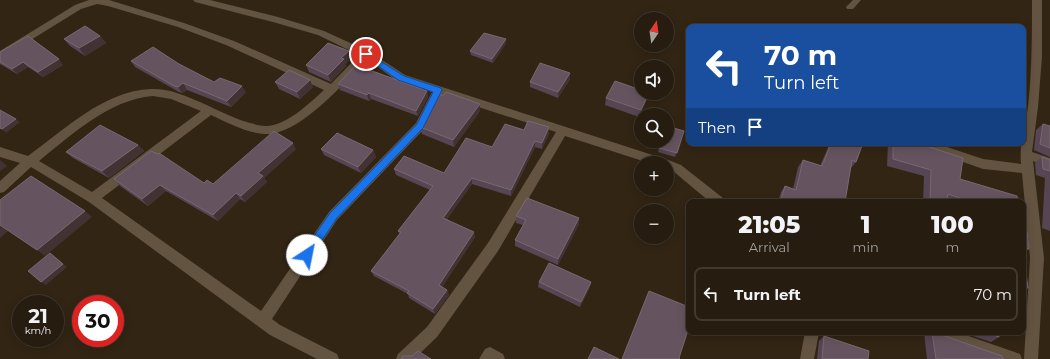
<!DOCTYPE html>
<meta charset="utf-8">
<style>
body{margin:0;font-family:Montserrat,sans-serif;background:#32291d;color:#f1f3f6;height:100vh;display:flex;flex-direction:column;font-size:15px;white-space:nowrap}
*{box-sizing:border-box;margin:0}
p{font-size:13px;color:#a4a19e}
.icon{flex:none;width:22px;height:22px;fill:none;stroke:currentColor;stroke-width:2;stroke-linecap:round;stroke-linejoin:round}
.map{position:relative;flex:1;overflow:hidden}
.details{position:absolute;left:686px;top:199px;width:340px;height:136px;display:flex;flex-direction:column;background:#261c0f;border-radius:8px;box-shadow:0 2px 10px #0003,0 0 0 1px #423a2f}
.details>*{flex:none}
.guide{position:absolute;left:686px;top:24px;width:340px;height:122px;border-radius:8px;box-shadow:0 2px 10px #0003,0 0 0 1px #423a2f;background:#1a4fa0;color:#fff;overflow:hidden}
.needle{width:26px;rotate:13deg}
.buttons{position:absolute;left:634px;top:12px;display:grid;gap:8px}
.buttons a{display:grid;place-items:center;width:40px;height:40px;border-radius:50%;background:#261c0f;box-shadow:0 2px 10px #0003,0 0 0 1px #423a2f;font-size:20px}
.speed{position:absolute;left:12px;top:295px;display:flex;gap:8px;font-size:20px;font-weight:700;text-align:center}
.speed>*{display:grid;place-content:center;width:52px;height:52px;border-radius:50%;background:#261c0f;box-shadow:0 2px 10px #0003,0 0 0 1px #423a2f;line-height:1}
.speed small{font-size:10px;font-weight:400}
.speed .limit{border:6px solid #d22;background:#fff;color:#111}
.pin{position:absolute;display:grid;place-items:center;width:34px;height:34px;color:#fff;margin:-17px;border:2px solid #fff;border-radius:50%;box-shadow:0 1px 4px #0007}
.me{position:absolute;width:44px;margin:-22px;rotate:34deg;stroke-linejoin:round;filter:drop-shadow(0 0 3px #0008)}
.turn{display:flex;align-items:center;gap:14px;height:84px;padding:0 12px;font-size:18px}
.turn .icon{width:52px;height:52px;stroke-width:2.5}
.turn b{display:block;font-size:28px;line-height:34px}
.then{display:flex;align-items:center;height:38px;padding:0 12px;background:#0003;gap:8px;font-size:15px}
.eta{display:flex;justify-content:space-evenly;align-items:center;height:68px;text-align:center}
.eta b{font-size:24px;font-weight:800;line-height:28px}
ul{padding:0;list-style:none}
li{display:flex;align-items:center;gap:12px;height:54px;margin:0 8px 6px;padding:0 4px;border:2px solid #423a2f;border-radius:8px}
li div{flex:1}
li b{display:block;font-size:15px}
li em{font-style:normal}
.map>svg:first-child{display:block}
</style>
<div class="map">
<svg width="1050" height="359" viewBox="0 0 1050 359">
<rect width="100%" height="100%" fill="#322514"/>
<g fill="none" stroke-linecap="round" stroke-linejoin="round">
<!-- lane -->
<path fill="#635442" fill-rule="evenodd" d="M853 0H861L853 9H847L846 7Z"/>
<!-- street -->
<g fill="#635442" fill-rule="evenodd">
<path d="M89 0H109L184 23 234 41 331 84 359 55 318 35 273 22 195 2 193 0H210L278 17 324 31 370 52 405 75 671 161 681 165 723 198 725 202H710L673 171 667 169V163H649L565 136 498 251 437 337 414 359H396L398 354 427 327 488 243 556 132 441 95 424 129 337 220 272 319 280 325 337 354 339 359H317L270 335 89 202 31 167 4 192 0 193V181L20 163 0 157V147L28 156C65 129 104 91 151 89 166 88 182 94 195 100 215 108 244 125 266 126 286 126 310 103 324 90L226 45 178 27 108 6 97 4 81 9 0 59V51L75 5ZM367 59 397 81 432 92 416 123 329 212 261 311 102 198 211 115C228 123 247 133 265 134 299 136 345 82 367 59ZM153 96 171 99 201 111 92 192 39 161C73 134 108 100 153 96Z"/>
<path d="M1032 0H1042V57L1038 107 1032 152 1050 158V168L1033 161 1044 258 1038 359H1024L1030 258 1022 173 983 169 918 146 916 143H935L983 159 1021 164C1019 145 1025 127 1028 107 1032 71 1032 36 1032 0Z"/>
<path d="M805 332H819L814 359H800Z"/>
<path d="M930 332H957L1020 354 1022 359H994L932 337Z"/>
<path d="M490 347 503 354 505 359H479L485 349Z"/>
</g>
</g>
<!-- wall -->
<g fill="#564553">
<path d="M100 36 106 43 85 56 70 46 64 39Z"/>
<path d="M506 43 493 63 471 55 470 51Z"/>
<path d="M0 52 63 65 43 77 28 67 17 74 0 64Z"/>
<path d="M351 58 345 64 346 66 331 82 309 72 306 65Z"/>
<path d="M131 61 179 64 214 82 246 92 231 107 187 90 182 93 179 92 135 67Z"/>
<path d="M570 73V79L558 98 530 87V82Z"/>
<path d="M275 82 313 87 300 99 279 89Z"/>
<path d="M338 84 427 91 428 97 418 116 371 99 369 101 340 90Z"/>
<path d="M606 98 647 99 639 117 605 105Z"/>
<path d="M480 111 454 147 422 134 420 127Z"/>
<path d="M1043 124 1050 126V157L1034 150 1036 130Z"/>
<path d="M524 130 549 134 542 149 535 147 511 196 472 184 447 219 475 237 442 287 447 290 449 295 435 314 409 298 408 294 374 276 371 271 400 235 398 231 430 190 396 175 394 169 444 173Z"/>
<path d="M684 131 675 157 658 152 659 148Z"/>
<path d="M830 143H863L856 162 851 168H850L845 202H778L781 192 785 186 793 189 798 167 803 160 820 166Z"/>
<path d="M888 143H917L960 179 1018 202H923L924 176 887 166Z"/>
<path d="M138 145 144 151 109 178 73 158 66 152Z"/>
<path d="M296 149 264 178 267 182 245 202 240 199 218 221 166 191 148 206 120 186 114 179 204 183 213 184Z"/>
<path d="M321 149 373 150 376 157 361 173 324 155Z"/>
<path d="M1042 157 1050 160V231L1042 228 1045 178 1036 175 1035 163Z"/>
<path d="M516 216 579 218V224L558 265 515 246V240L523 225 516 223Z"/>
<path d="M1023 221 1029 249 1023 253 1028 288 1023 291Z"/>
<path d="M539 282H591L590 287 580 307 538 287Z"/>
<path d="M924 332H938L939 334 1003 359H927Z"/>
<path d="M961 332H999V337L991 342Z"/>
<path d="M824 336 868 359H817L819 341Z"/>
</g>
<!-- shaded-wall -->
<g fill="#423234">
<path d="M100 36 106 43 85 56 79 48Z"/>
<path d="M506 39V43L493 63 492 59Z"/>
<path d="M349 51 351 58 345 64 346 66 331 82 328 75 341 58Z"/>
<path d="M59 59 63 65 43 77 38 72Z"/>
<path d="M23 62 28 67 17 74 12 69Z"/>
<path d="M570 73V79L558 98V92Z"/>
<path d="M310 80 313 87 300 99 297 92Z"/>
<path d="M183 83 187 90 182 93 178 87Z"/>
<path d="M242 86 246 92 231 107 227 101Z"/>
<path d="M427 91 428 97 418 116 416 111Z"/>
<path d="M369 93 371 99 369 101 367 95Z"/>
<path d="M649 93 647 99 639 117 641 110Z"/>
<path d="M480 104V111L454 147 453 140Z"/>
<path d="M16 119 20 122 6 133 2 129Z"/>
<path d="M549 127V134L542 149V143Z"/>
<path d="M535 141V147L511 196V190Z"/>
<path d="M293 143 296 149 264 178 267 182 245 202 241 196 258 173Z"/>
<path d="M138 145 144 151 109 178 102 171Z"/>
<path d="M373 150 376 157 361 173 358 167Z"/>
<path d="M0 160 7 166 0 171Z"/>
<path d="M472 178V184L444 223 443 218Z"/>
<path d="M160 185 166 191 148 206 142 199Z"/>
<path d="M236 193 240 199 218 221 213 215Z"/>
<path d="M85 211 92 217 45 256 37 250Z"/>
<path d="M579 218V224L558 265V259Z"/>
<path d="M0 225 8 231 0 238Z"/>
<path d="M474 232 475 237 440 290 439 285Z"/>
<path d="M50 253 67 267 46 285 41 282Z"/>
<path d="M591 282 590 287 580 307 581 302Z"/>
<path d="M447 290 449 295 435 314 433 309Z"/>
</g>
<!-- building -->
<g fill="#655460" stroke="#786870">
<path d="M85 26 100 36 79 48 64 39Z"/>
<path d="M484 33 506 39 492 59 470 51Z"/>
<path d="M28 36 59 59 38 72 23 62 12 69 0 62V52Z"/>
<path d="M328 43 349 51 341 58 344 59 328 75 306 65Z"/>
<path d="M153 47 179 64 214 82 220 78 242 86 227 101 183 83 178 87 174 86 131 61Z"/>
<path d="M540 63 570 73 558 92 530 82Z"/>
<path d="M356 65 427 91 416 111 369 93 367 95 338 84Z"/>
<path d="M289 70 310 80 297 92 275 82Z"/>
<path d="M615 81 641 90V93H649L641 110 606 98Z"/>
<path d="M446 92 480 104 453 140 420 127 429 114 439 94 443 96Z"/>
<path d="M0 110 16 119 2 129 0 128Z"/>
<path d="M528 121 549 127 542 143 535 141 511 190 472 178 443 218 474 232 439 285 447 290 433 309 407 293 409 291 371 271 401 232 398 231 433 186 394 169 404 156 444 173 466 138 492 147 505 124 524 130Z"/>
<path d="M1043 124 1050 126V148L1040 144Z"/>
<path d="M100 125 138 145 102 171 66 152Z"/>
<path d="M667 126 684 131 677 153 659 148 662 141H667Z"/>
<path d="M274 131 293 143 258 173 263 176 241 196 236 193 213 215 160 185 142 199 114 179 151 151 158 154 159 153 204 183 207 180 213 184Z"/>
<path d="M337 133 373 150 358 167 321 149Z"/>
<path d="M831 143H863L856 162 852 160 845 202H780L785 186 796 190 803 160 822 166Z"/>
<path d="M893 143H917L963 158 960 179 1017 196 1018 202H971L948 194 947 202H930L931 170 893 159Z"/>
<path d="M1042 157 1050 160V171L1043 169Z"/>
<path d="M31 176 85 211 37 250 0 225V200Z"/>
<path d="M527 198 579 218 558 259 515 240 526 220 516 216Z"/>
<path d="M1023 221 1026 222 1029 249 1023 248Z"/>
<path d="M1023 249 1028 288 1023 287Z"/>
<path d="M50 253 63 264 41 282 28 271Z"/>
<path d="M549 263 591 282 581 302 539 282Z"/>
<path d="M649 291 689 307V327L679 358 680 359H622Z"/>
<path d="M932 332H938L939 334 1002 356 1003 359H936Z"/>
<path d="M984 332H999V337Z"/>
<path d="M824 336 869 351 868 359H822Z"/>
<path d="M594 347 619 359H588Z"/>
<path d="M418 351 431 359H401L403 356H412Z"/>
</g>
<!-- route -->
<path fill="#1a73e8" stroke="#114b97" d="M366 52 404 76 441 88 442 90 423 128 337 218 310 258 307 260 303 258 302 255 303 252 330 213 417 124 433 92 398 80 364 56V53Z"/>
</svg>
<div class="buttons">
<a><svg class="needle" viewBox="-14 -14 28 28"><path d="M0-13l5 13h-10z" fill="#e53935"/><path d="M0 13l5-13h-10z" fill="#a4a19e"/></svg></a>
<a><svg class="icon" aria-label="sound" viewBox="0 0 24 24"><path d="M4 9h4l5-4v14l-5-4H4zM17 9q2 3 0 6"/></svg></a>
<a><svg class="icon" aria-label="search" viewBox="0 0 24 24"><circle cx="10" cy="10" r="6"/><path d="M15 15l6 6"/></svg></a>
<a>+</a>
<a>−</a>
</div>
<div class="speed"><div>21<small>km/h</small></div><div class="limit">30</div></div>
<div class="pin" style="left:366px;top:54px;background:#d93025"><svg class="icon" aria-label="arrive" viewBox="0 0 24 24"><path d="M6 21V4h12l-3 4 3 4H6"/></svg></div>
<svg class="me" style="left:307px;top:255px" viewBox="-20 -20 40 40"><circle r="19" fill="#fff"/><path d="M0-13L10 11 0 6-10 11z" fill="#1a73e8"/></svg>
<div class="guide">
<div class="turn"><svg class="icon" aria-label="left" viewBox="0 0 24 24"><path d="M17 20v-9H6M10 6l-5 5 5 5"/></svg><div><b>70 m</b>Turn left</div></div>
<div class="then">Then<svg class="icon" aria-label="arrive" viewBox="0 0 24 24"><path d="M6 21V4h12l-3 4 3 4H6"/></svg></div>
</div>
<section class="details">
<div class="eta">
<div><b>21:05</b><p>Arrival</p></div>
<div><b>1</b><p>min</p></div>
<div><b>100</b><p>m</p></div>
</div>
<ul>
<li><svg class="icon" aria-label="left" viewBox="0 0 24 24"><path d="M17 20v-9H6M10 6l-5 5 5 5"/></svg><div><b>Turn left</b></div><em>70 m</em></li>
</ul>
</section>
</div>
